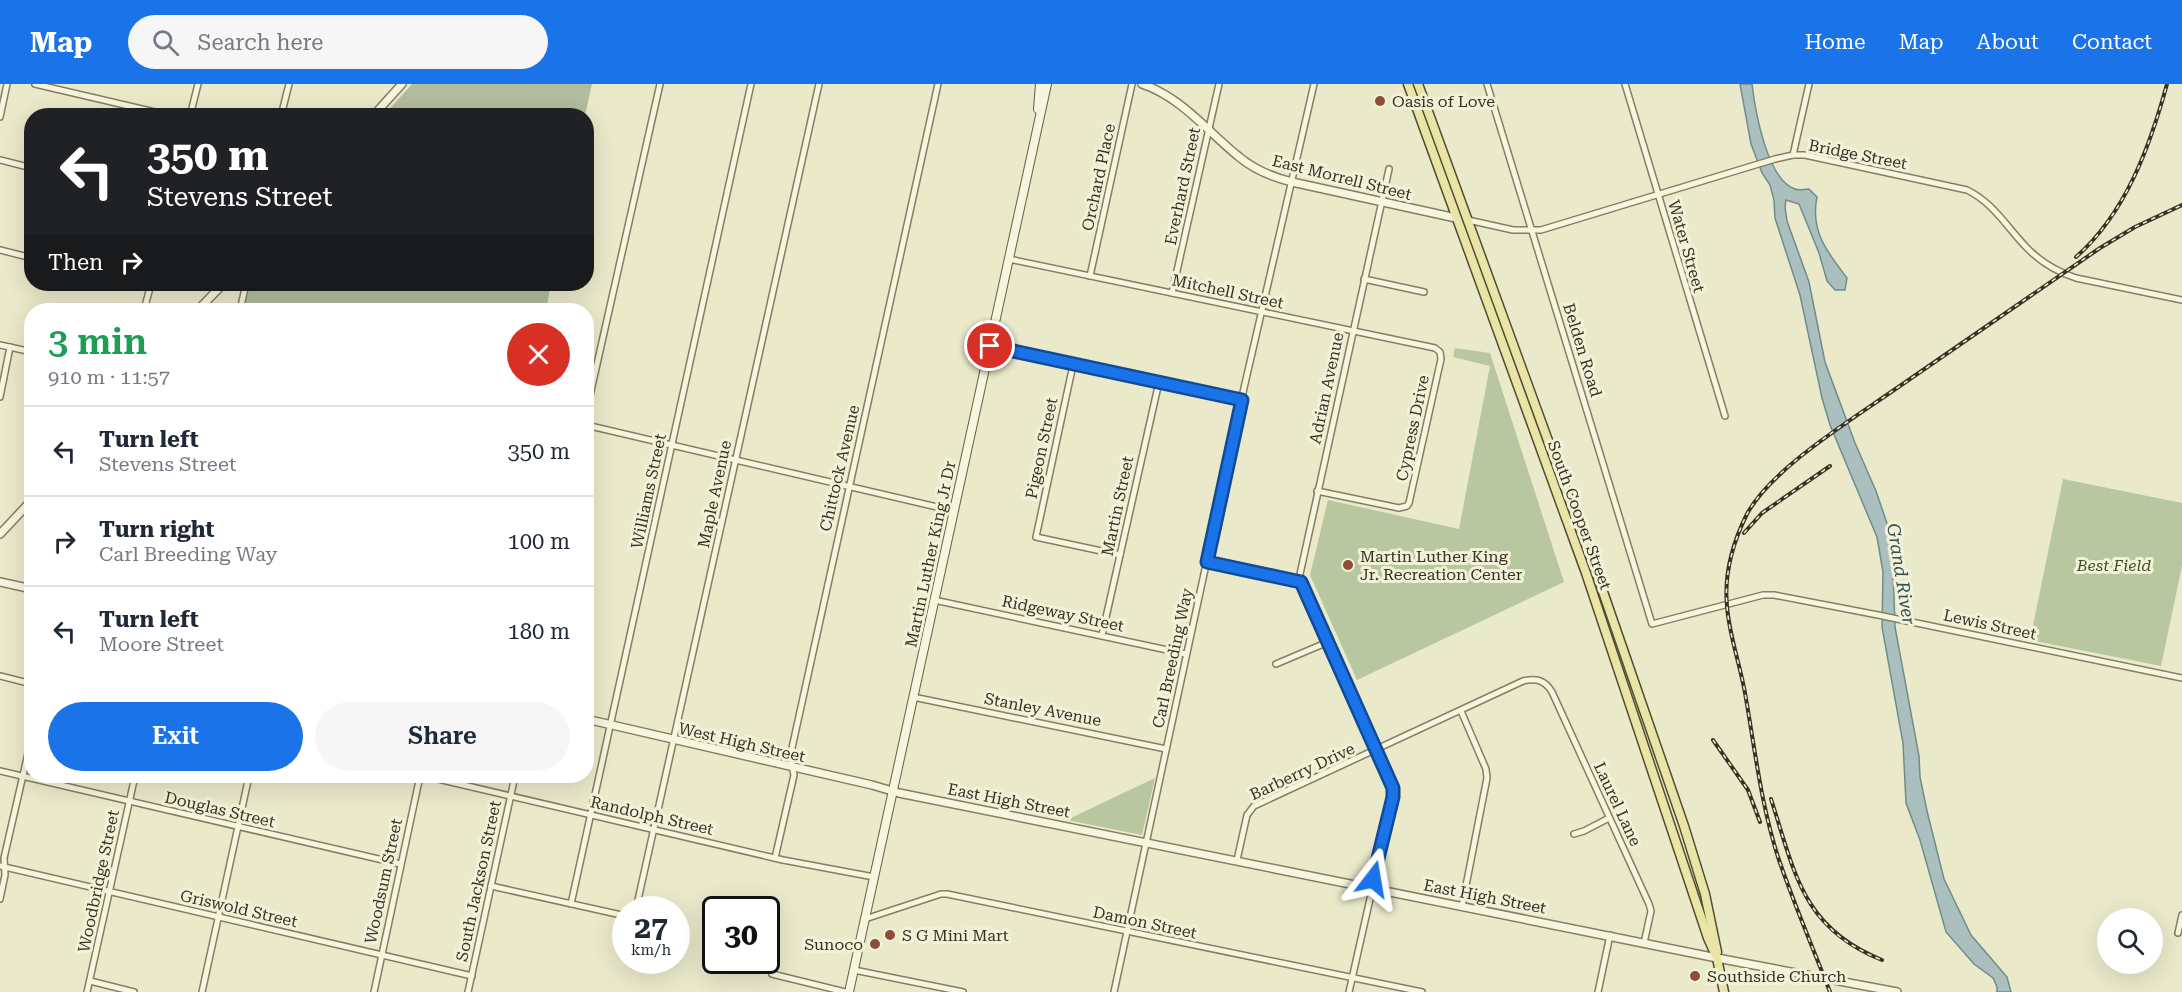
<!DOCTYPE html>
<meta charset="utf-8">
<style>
body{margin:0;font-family:"Roboto Serif",serif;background:#f6f6f7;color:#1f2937;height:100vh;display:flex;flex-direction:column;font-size:22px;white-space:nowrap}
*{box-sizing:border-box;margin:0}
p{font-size:20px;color:#747a83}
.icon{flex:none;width:33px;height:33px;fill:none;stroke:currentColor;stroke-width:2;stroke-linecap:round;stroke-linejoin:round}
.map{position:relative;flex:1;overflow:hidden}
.side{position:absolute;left:24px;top:219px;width:570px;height:480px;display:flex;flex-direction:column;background:#fff;border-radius:24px;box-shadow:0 6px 24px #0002}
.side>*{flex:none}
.guide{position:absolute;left:24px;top:24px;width:570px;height:183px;border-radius:24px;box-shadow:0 6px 24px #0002;background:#202124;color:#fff;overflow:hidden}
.buttons{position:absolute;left:2097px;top:824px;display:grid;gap:12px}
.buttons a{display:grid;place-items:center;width:66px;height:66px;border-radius:50%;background:#fff;box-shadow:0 6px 24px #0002;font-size:30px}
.speed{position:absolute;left:612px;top:812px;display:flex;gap:12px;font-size:30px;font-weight:700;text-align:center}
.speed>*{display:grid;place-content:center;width:78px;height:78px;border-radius:50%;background:#fff;box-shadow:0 6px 24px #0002;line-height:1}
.speed small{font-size:15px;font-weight:400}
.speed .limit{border:3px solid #111;border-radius:9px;background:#fff;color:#111}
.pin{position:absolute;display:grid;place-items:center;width:51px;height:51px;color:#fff;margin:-26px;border:3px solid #fff;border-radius:50%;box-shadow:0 2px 6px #0007}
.me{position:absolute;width:66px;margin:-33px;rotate:14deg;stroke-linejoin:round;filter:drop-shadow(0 0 4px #0008)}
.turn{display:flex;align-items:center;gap:21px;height:126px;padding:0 24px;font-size:27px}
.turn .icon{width:78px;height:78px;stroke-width:2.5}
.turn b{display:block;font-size:42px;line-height:51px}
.then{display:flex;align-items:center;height:57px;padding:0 24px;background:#0003;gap:12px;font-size:22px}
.round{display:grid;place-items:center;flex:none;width:63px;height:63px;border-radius:32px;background:#f6f6f7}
.overview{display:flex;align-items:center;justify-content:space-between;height:102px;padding:0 24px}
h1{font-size:36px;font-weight:600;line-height:45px;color:#1e9e55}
.primary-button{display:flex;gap:12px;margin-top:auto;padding:12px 24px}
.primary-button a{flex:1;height:69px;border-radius:36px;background:#1a73e8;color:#fff;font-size:24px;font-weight:600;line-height:69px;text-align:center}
.primary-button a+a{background:#f6f6f7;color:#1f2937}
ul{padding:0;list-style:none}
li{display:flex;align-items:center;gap:18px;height:90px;padding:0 24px;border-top:2px solid #e0e1e3}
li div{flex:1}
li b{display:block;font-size:22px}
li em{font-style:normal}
header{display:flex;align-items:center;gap:36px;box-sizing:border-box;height:84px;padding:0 30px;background:#1a73e8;color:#fff}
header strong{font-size:28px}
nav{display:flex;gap:33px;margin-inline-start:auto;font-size:21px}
.search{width:420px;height:54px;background:#f6f6f7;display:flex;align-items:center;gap:15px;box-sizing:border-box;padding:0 21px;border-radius:33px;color:#747a83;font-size:22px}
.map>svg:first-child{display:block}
</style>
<header>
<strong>Map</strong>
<div class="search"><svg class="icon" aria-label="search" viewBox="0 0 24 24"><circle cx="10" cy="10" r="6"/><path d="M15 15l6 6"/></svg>Search here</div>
<nav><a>Home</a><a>Map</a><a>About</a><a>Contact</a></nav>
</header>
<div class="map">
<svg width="2182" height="908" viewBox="0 0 2182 908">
<rect width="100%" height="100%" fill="#eae9ca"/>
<!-- green -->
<g fill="#b8c79f">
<path d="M1455 264 1490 269 1564 498 1357 596 1310 491 1328 416 1459 445 1490 282 1453 273Z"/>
<path d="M2063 395 2182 419V482L2161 582 2030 556Z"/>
<path d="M1155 694 1142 751 1067 736 1073 733Z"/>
</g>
<!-- cemetery -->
<g fill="#b1bd9d">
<path d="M412 0H592L585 31H384Z"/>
<path d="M250 200H551L546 226H244Z"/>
</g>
<!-- water -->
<path fill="#aabfbe" stroke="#718c8d" stroke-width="1.5" d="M1740 0H1752C1755 26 1767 96 1795 105 1799 107 1804 105 1809 105L1817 113C1810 147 1827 168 1847 194L1845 206H1835L1827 197 1819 169 1799 120 1786 116 1785 123 1787 137 1809 198 1825 278 1855 359 1876 407 1892 454 1895 543 1919 672 1920 693 1927 727 1944 795 1971 851 2007 893 2011 908H1997V903L1993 894 1974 880 1946 848 1920 756 1906 719 1903 659 1882 543 1883 488 1877 453 1830 341 1822 314 1800 211 1775 134 1774 116 1770 101 1762 89 1751 60Z"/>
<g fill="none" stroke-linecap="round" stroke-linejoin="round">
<defs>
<g id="minor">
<path d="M35 0 172 32"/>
<path d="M1487 0 1652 540 1763 511H1774L1878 531 2182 594"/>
<path d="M1625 0 1725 332"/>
<path d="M190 32 198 0"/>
<path d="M281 32 289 0"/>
<path d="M0 33 7 0"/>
<path d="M1793 71 1809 0"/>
<path d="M0 76 32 84"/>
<path d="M1468 136 1513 146H1541L1775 75 1793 71H1805L1967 106C1994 119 2008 145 2028 165 2042 179 2058 188 2076 194L2182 216"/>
<path d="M0 166 32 174"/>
<path d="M1009 175 1435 264 1440 268 1441 275 1409 419 1407 422 1399 424 1317 407"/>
<path d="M1090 192 1132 0"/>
<path d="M1364 195 1424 208"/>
<path d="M1172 209 1219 0"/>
<path d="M144 226 151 200"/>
<path d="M240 226 246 200"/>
<path d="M0 261 32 268"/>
<path d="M990 262 1242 316"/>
<path d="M1073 281 1036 453 1120 471"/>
<path d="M0 313 10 263"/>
<path d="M586 329 660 0"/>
<path d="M586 341 954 427"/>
<path d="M1207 478 1301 498"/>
<path d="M934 516 1186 570"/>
<path d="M1102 551 1159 298"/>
<path d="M1276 580 1328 558"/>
<path d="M0 592 32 600"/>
<path d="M913 613 1166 665"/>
<path d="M1461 627 1486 685 1487 694 1462 822"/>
<path d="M0 687 400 780"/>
<path d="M425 692 783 776 874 793"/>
<path d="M1574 750 1584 747 1609 734"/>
<path d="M775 774 794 691 790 673 938 0"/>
<path d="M1237 776 1247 731 1254 722 1523 597C1536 594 1545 596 1552 608L1649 820 1651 827 1644 859"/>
<path d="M0 782 472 892"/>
<path d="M491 802 626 832"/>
<path d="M0 815 5 791 4 774 32 652"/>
<path d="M571 820 751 0"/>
<path d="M636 825 819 0"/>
<path d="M865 835 941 810H947L1422 908"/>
<path d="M2178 849 2182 831"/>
<path d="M854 886 963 908"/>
<path d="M772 890 845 908"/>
<path d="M90 897 134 908"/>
<path d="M87 908 135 692"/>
<path d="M202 908 249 692"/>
<path d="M374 908 420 692"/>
<path d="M468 908 515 692"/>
<path d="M1114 908 1244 304 1314 0"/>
<path d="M1349 908 1393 713V704L1301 498 1300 490 1389 85"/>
<path d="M1598 908 1610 851"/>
</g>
<g id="tertiary">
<path d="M1142 0C1181 13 1207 47 1238 72 1253 85 1272 93 1292 98L1456 134"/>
<path d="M373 32 402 0"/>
<path d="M198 226 223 200"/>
<path d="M0 450 32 416"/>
<path d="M0 498 32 505"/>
<path d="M586 635 872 701 899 709 1717 874 1897 908"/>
</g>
<g id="secondary">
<path d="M1038 25 1040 0"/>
<path d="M849 908 1047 0"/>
</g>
<g id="primary">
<path d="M1408 0 1586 489 1708 854 1717 874 1724 908"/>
<path d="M1418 0 1601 502 1684 742 1705 810 1717 868"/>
</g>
</defs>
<!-- minor casing -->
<use href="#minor" stroke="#857e60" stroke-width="8"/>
<!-- tertiary casing -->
<use href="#tertiary" stroke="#857e60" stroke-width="10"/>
<!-- secondary casing -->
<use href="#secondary" stroke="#675f43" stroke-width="10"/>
<!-- primary casing -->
<use href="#primary" stroke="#534b34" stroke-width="11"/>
<!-- minor -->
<use href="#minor" stroke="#f6f5dd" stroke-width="5"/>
<!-- tertiary -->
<use href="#tertiary" stroke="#f6f5dd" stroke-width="7"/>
<!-- secondary -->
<use href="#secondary" stroke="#f6f5dd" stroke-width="8"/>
<!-- primary -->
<use href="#primary" stroke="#e8e5a7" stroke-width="8"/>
<defs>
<g id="rail">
<path d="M2076 173C2126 129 2150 62 2167 0"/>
<path d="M1744 449 1762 429 1830 382"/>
<path d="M1713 656 1748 706 1760 738"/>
<path d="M1771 715C1795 789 1802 844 1882 876"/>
<path d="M1830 908C1813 864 1794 820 1779 776 1761 722 1755 665 1745 609 1740 580 1729 551 1727 522 1724 491 1733 458 1747 430 1771 385 1851 336 1894 306 1963 259 2031 211 2100 164L2135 143 2182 121"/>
</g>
</defs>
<!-- rail casing -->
<use href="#rail" stroke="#373222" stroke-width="4"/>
<!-- rail -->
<use href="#rail" stroke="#f2f2d9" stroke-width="1.5" stroke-dasharray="4.5" stroke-linecap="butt"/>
</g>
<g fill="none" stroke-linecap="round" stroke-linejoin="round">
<defs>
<path id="route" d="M990 262 1242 316 1207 478 1301 498 1393 704V713L1373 795"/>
</defs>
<!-- route casing -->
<use href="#route" stroke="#114b97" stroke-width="15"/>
<!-- route -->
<use href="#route" stroke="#1a73e8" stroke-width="10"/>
</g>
<!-- markers -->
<g fill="#8d4d37" stroke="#f2f2d9" stroke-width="2">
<circle cx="1380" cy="17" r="6"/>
<circle cx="1348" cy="481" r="6"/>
<circle cx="890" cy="851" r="6"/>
<circle cx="875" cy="860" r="6"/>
<circle cx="1695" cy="892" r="6"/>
</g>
<g text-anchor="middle" stroke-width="6" stroke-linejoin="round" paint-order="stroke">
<!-- poi labels -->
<g font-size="16" fill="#373222" stroke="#f2f2d9" text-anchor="start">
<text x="1392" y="23">Oasis of Love</text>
<text x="1360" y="478">Martin Luther King<tspan x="1360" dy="18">Jr. Recreation Center</tspan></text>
<text x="902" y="857">S G Mini Mart</text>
<text x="863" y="866" text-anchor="end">Sunoco</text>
<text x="1707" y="898">Southside Church</text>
</g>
<!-- street labels -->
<g font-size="16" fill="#373222" stroke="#f2f2d9">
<text transform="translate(1858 70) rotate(11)" y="6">Bridge Street</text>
<text transform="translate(1098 93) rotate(-78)" y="6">Orchard Place</text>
<text transform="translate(1342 93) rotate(14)" y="6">East Morrell Street</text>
<text transform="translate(1182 102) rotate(-78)" y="6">Everhard Street</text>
<text transform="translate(1687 162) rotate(74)" y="6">Water Street</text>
<text transform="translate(1228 207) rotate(12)" y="6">Mitchell Street</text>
<text transform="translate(1583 266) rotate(73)" y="6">Belden Road</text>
<text transform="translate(1326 304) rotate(-78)" y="6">Adrian Avenue</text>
<text transform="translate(1412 344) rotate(-78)" y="6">Cypress Drive</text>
<text transform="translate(1041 364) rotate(-78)" y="6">Pigeon Street</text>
<text transform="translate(839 384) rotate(-77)" y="6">Chittock Avenue</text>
<text transform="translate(648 407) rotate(-78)" y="6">Williams Street</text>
<text transform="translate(714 410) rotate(-78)" y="6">Maple Avenue</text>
<text transform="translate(1117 422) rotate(-78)" y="6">Martin Street</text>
<text transform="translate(1580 431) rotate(70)" y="6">South Cooper Street</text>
<text transform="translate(930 470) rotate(-78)" y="6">Martin Luther King Jr Dr</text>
<text transform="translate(1063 529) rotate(12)" y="6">Ridgeway Street</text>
<text transform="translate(1990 540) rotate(12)" y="6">Lewis Street</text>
<text transform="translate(1172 574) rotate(-78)" y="6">Carl Breeding Way</text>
<text transform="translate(1043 625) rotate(11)" y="6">Stanley Avenue</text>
<text transform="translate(742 658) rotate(13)" y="6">West High Street</text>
<text transform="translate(1302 687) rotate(-25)" y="6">Barberry Drive</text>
<text transform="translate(1009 716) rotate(11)" y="6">East High Street</text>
<text transform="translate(1618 720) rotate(65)" y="6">Laurel Lane</text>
<text transform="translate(220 725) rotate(13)" y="6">Douglas Street</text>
<text transform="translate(652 731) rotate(13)" y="6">Randolph Street</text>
<text transform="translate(98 797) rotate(-78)" y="6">Woodbridge Street</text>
<text transform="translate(383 797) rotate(-78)" y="6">Woodsum Street</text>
<text transform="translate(478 797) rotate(-78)" y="6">South Jackson Street</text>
<text transform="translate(1485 812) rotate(11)" y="6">East High Street</text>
<text transform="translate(239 824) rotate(13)" y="6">Griswold Street</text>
<text transform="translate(1145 838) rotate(12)" y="6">Damon Street</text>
</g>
<!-- park labels -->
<g font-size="16" font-style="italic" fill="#3d512b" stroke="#f2f2d9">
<text x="2114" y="487">Best Field</text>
</g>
<!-- water labels -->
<g font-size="18" font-style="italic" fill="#334e55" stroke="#f2f2d9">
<text transform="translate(1901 490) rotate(81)" y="6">Grand River</text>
</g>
</g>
</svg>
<div class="buttons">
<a><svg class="icon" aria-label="search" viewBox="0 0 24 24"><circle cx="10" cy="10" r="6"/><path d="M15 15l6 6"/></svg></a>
</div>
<div class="speed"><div>27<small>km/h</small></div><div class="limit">30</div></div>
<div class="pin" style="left:990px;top:262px;background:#d93025"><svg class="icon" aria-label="arrive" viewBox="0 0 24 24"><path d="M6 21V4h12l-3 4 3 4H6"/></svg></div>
<svg class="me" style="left:1373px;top:795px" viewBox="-20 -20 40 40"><path d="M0-17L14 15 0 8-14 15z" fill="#1a73e8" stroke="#fff" stroke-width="4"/></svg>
<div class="guide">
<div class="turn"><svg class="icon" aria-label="left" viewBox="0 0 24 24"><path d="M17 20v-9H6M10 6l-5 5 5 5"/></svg><div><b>350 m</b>Stevens Street</div></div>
<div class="then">Then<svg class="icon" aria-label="right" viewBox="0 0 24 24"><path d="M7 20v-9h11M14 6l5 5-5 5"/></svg></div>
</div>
<section class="side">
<div class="overview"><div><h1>3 min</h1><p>910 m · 11:57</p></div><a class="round" style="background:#d93025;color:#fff"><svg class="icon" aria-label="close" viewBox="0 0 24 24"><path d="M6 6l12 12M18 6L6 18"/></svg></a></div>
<ul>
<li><svg class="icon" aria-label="left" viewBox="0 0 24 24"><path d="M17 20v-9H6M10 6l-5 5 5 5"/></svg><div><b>Turn left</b><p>Stevens Street</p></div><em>350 m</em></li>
<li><svg class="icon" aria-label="right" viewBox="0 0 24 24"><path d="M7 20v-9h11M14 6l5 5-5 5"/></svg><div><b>Turn right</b><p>Carl Breeding Way</p></div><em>100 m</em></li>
<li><svg class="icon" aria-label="left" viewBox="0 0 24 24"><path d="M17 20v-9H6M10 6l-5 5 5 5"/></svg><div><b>Turn left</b><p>Moore Street</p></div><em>180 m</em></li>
</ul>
<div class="primary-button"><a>Exit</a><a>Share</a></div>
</section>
</div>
